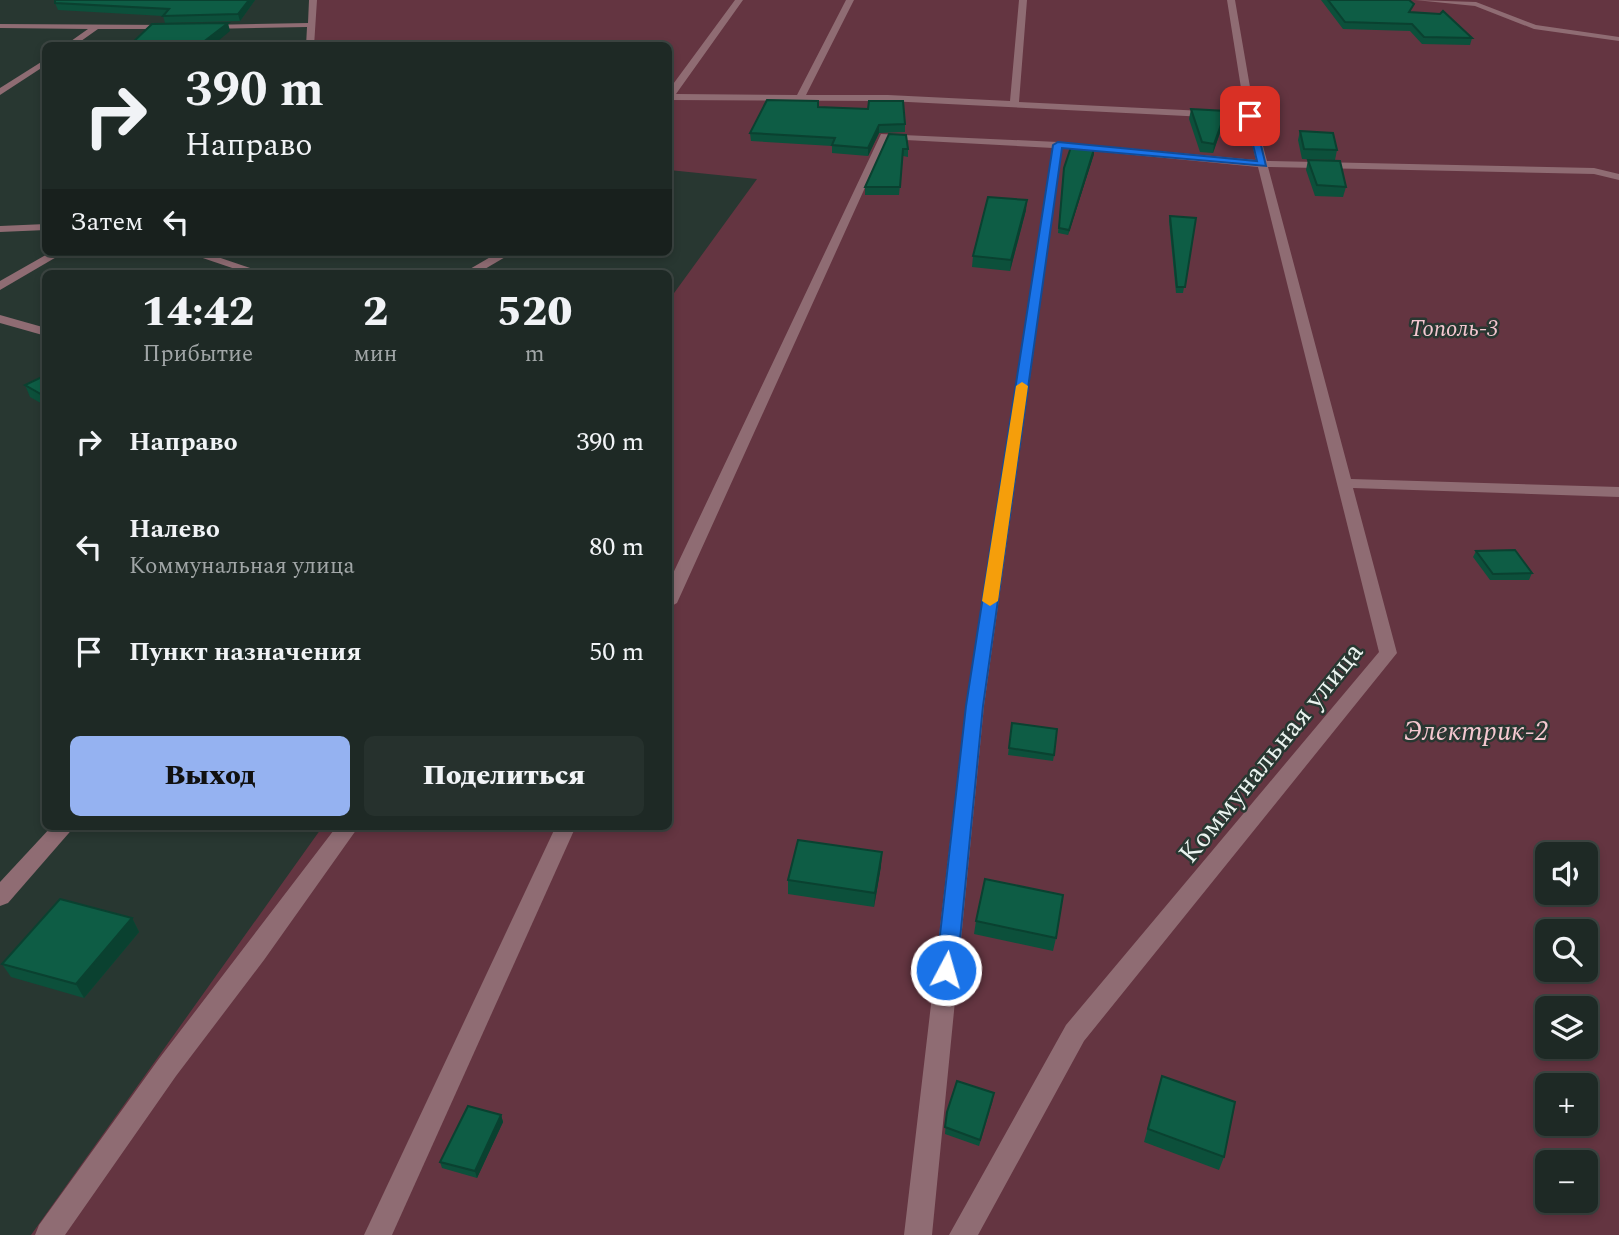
<!DOCTYPE html>
<html lang="ru">
<meta charset="utf-8">
<style>
body{margin:0;font-family:Spectral,serif;background:#26312d;color:#f1f3f6;height:100vh;display:flex;flex-direction:column;font-size:26px;white-space:nowrap}
*{box-sizing:border-box;margin:0}
p{font-size:23px;color:#a1a6a7}
.icon{flex:none;width:38px;height:38px;fill:none;stroke:currentColor;stroke-width:2;stroke-linecap:round;stroke-linejoin:round}
.map{position:relative;flex:1;overflow:hidden}
.details{position:absolute;left:42px;top:270px;width:630px;height:560px;display:flex;flex-direction:column;background:#1e2925;border-radius:10px;box-shadow:0 4px 10px #0003,0 0 0 2px #3c4542}
.details>*{flex:none}
.guide{position:absolute;left:42px;top:42px;width:630px;height:214px;border-radius:10px;box-shadow:0 4px 10px #0003,0 0 0 2px #3c4542;background:#1e2925;color:#f1f3f6;overflow:hidden}
.fabs{position:absolute;left:1535px;top:842px;display:grid;gap:14px}
.fabs a{display:grid;place-items:center;width:63px;height:63px;border-radius:10px;background:#1e2925;box-shadow:0 4px 10px #0003,0 0 0 2px #3c4542;font-size:35px}
.pin{position:absolute;display:grid;place-items:center;width:60px;height:60px;color:#fff;margin:-30px;border-radius:14px;box-shadow:0 4px 10px #0006}
.me{position:absolute;width:77px;margin:-38px;rotate:6deg;stroke-linejoin:round;filter:drop-shadow(0 0 5px #0008)}
.turn{display:flex;align-items:center;gap:24px;height:147px;padding:0 28px;font-size:32px}
.turn .icon{width:91px;height:91px;stroke-width:2.5}
.turn b{display:block;font-size:49px;line-height:60px}
.then{display:flex;align-items:center;height:66px;padding:0 28px;background:#0003;gap:14px;font-size:26px}
.eta{display:flex;justify-content:space-evenly;align-items:center;height:119px;text-align:center}
.eta b{font-size:42px;font-weight:800;line-height:49px}
.action{display:flex;gap:14px;margin-top:auto;padding:14px 28px}
.action a{flex:1;height:80px;border-radius:10px;background:#95b2f1;color:#111;font-size:28px;font-weight:800;line-height:80px;text-align:center}
.action a+a{background:#26312d;color:#f1f3f6}
ul{padding:0;list-style:none}
li{display:flex;align-items:center;gap:21px;height:105px;padding:0 28px}
li div{flex:1}
li b{display:block;font-size:26px}
li em{font-style:normal}
.map>svg:first-child{display:block}
</style>
<div class="map">
<svg width="1619" height="1235" viewBox="0 0 1619 1235">
<rect width="100%" height="100%" fill="#283731"/>
<!-- green -->
<path fill="#643541" fill-rule="evenodd" d="M313 0H1619V1235H31L323 826H668L669 300 757 179 669 170 668 46 310 45ZM1547 854H1586V892H1547ZM1547 931H1586V970H1547ZM1547 1008H1586V1046H1547ZM1547 1085H1586V1124H1547ZM1547 1162H1586V1200H1547Z"/>
<g fill="none" stroke-linecap="round" stroke-linejoin="round">
<!-- minor -->
<g fill="#8f6c73" fill-rule="evenodd">
<path d="M309 0H317L314 46H306L307 27 206 29 202 27 206 25 308 23Z"/>
<path d="M735 0H743L676 94 797 95 846 0H854L806 95H888L1010 101 1019 0H1027L1019 102 1245 113 1227 0H1235L1255 116 1267 161 1594 168 1619 174V180L1594 174 1268 167 1351 479 1619 487V497L1353 488 1397 653 1084 1041 978 1235H949L1066 1025 1379 652 1258 167 1062 148 984 706 932 1235H904L966 706 1053 148 887 139 677 603 668 608V584L881 134 1058 142 1256 160 1246 119 888 101 668 100V91Z"/>
<path d="M1415 0 1476 2 1536 25 1619 37V41L1534 29 1475 6Z"/>
<path d="M0 24 171 25 175 27 171 29H98L74 46H64L88 29 0 28Z"/>
<path d="M46 59V65L0 95V88Z"/>
<path d="M46 224V230L0 232V226Z"/>
<path d="M51 252H65L0 290V281Z"/>
<path d="M185 252H203L265 273H247Z"/>
<path d="M499 252H514L478 273H463Z"/>
<path d="M0 315 46 328V336L0 323Z"/>
<path d="M52 826H75L8 903 0 906V882Z"/>
<path d="M337 826H359L264 960 176 1076 65 1235H35L39 1225 158 1060Z"/>
<path d="M556 826H576L392 1235H364Z"/>
</g>
</g>
<!-- wall -->
<g fill="#0c503b">
<path d="M255 0 240 21 165 23 163 16 58 10 55 3Z"/>
<path d="M1321 0H1409L1411 13 1472 38 1470 45 1422 44 1410 31 1343 29Z"/>
<path d="M818 107 905 124V132L879 133 868 156 832 153V146L751 141 750 133Z"/>
<path d="M1191 109 1226 111 1224 121 1213 153 1200 152 1189 119Z"/>
<path d="M1300 131 1337 150 1335 160 1302 159 1298 140Z"/>
<path d="M889 134 908 149V157L903 156 899 195H865V187Z"/>
<path d="M1094 154 1068 235 1058 233 1064 168Z"/>
<path d="M1308 160 1346 187 1343 197 1315 196 1306 170Z"/>
<path d="M1026 210 1010 271 972 267 973 256Z"/>
<path d="M1170 216 1196 218 1183 293H1176L1169 221Z"/>
<path d="M46 375V406L30 397 25 385Z"/>
<path d="M1476 551 1532 573 1529 580H1490L1473 557Z"/>
<path d="M1012 723 1054 755 1053 761 1008 755Z"/>
<path d="M881 866 874 907 788 894V880Z"/>
<path d="M132 918 139 932 84 998 11 977 2 964Z"/>
<path d="M976 921 1056 938 1053 951 974 934Z"/>
<path d="M1162 1076 1224 1157 1219 1170 1144 1142Z"/>
<path d="M993 1100 979 1146 945 1134 947 1112Z"/>
<path d="M501 1115 503 1122 477 1178 442 1168 440 1162Z"/>
</g>
<!-- shaded-wall -->
<g fill="#0a4130">
<path d="M249 0H255L240 21 238 14Z"/>
<path d="M228 23 230 31 212 46 202 43Z"/>
<path d="M1226 111 1224 121 1213 153 1214 144Z"/>
<path d="M879 125V133L868 156V148Z"/>
<path d="M1094 149V154L1068 235 1069 230Z"/>
<path d="M1027 200 1026 210 1010 271 1011 260Z"/>
<path d="M882 852 881 866 874 907 875 893Z"/>
<path d="M132 918 139 932 84 998 76 984Z"/>
<path d="M501 1115 503 1122 477 1178 475 1171Z"/>
</g>
<!-- building -->
<g fill="#0e5d45" stroke="#0a4130" stroke-width="2">
<path d="M55 0H249L238 14 163 16 169 9 55 3Z"/>
<path d="M1328 0H1409L1414 4 1409 12 1440 14 1443 11 1472 38 1424 37 1412 24 1345 22Z"/>
<path d="M228 23 202 43H231L228 46H129L152 24Z"/>
<path d="M767 100 818 101V107L868 109 869 101H903L905 124 879 125 868 148 832 145 835 138 750 133Z"/>
<path d="M1191 109 1226 111 1214 144 1202 142Z"/>
<path d="M1300 131 1333 133 1337 150 1304 149Z"/>
<path d="M889 134 906 135 908 149H903L900 187H865Z"/>
<path d="M1071 147 1094 149 1069 230 1059 228 1064 168Z"/>
<path d="M1308 160 1340 161 1346 187 1317 185Z"/>
<path d="M988 197 1027 200 1011 260 973 256Z"/>
<path d="M1170 216 1196 218 1185 287H1177Z"/>
<path d="M46 375V397L25 385Z"/>
<path d="M1515 550 1532 573 1493 574 1476 551Z"/>
<path d="M1012 723 1057 729 1054 755 1009 748Z"/>
<path d="M798 840 882 852 875 893 788 880Z"/>
<path d="M985 879 1063 895 1056 938 976 921Z"/>
<path d="M60 899 132 918 76 984 2 964Z"/>
<path d="M1162 1076 1235 1102 1224 1157 1148 1129Z"/>
<path d="M957 1081 994 1093 980 1140 945 1127 947 1112Z"/>
<path d="M468 1106 501 1115 475 1171 440 1162Z"/>
</g>
<!-- route -->
<path fill="#1a73e8" stroke="#114b97" stroke-width="2" d="M1250 114 1254 116 1266 166 1062 148 983 706 957 970 954 977 946 979 939 977 936 970 966 706 1053 145 1058 142 1257 161 1246 116Z"/>
<!-- slow -->
<path fill="#f59e0b" d="M1022 382 1028 386 998 601 990 606 982 601 1016 386Z"/>
<g text-anchor="middle" stroke-width="5" stroke-linejoin="round" paint-order="stroke">
<!-- far-park labels -->
<g font-size="23" font-style="italic" fill="#f4c7d0" stroke="#283731">
<text x="1454" y="336">Тополь-3</text>
</g>
<!-- park labels -->
<g font-size="28" font-style="italic" fill="#f4c7d0" stroke="#283731">
<text x="1476" y="740">Электрик-2</text>
</g>
<!-- street labels -->
<g font-size="28" fill="#eaf3ef" stroke="#283731">
<text transform="translate(1270 752) rotate(-51)" y="10">Коммунальная улица</text>
</g>
</g>
</svg>
<div class="fabs">
<a><svg class="icon" aria-label="sound" viewBox="0 0 24 24"><path d="M4 9h4l5-4v14l-5-4H4zM17 9q2 3 0 6"/></svg></a>
<a><svg class="icon" aria-label="search" viewBox="0 0 24 24"><circle cx="10" cy="10" r="6"/><path d="M15 15l6 6"/></svg></a>
<a><svg class="icon" aria-label="layers" viewBox="0 0 24 24"><path d="M12 4l9 5-9 5-9-5zM3 14l9 5 9-5"/></svg></a>
<a>+</a>
<a>−</a>
</div>
<div class="pin" style="left:1250px;top:116px;background:#d93025"><svg class="icon" aria-label="arrive" viewBox="0 0 24 24"><path d="M6 21V4h12l-3 4 3 4H6"/></svg></div>
<svg class="me" style="left:946px;top:970px" viewBox="-20 -20 40 40"><circle r="17" fill="#1a73e8" stroke="#fff" stroke-width="3"/><path d="M0-11L8 9 0 5-8 9z" fill="#fff"/></svg>
<div class="guide">
<div class="turn"><svg class="icon" aria-label="right" viewBox="0 0 24 24"><path d="M7 20v-9h11M14 6l5 5-5 5"/></svg><div><b>390 m</b>Направо</div></div>
<div class="then">Затем<svg class="icon" aria-label="left" viewBox="0 0 24 24"><path d="M17 20v-9H6M10 6l-5 5 5 5"/></svg></div>
</div>
<section class="details">
<div class="eta">
<div><b>14:42</b><p>Прибытие</p></div>
<div><b>2</b><p>мин</p></div>
<div><b>520</b><p>m</p></div>
</div>
<ul>
<li><svg class="icon" aria-label="right" viewBox="0 0 24 24"><path d="M7 20v-9h11M14 6l5 5-5 5"/></svg><div><b>Направо</b></div><em>390 m</em></li>
<li><svg class="icon" aria-label="left" viewBox="0 0 24 24"><path d="M17 20v-9H6M10 6l-5 5 5 5"/></svg><div><b>Налево</b><p>Коммунальная улица</p></div><em>80 m</em></li>
<li><svg class="icon" aria-label="arrive" viewBox="0 0 24 24"><path d="M6 21V4h12l-3 4 3 4H6"/></svg><div><b>Пункт назначения</b></div><em>50 m</em></li>
</ul>
<div class="action"><a>Выход</a><a>Поделиться</a></div>
</section>
</div>
